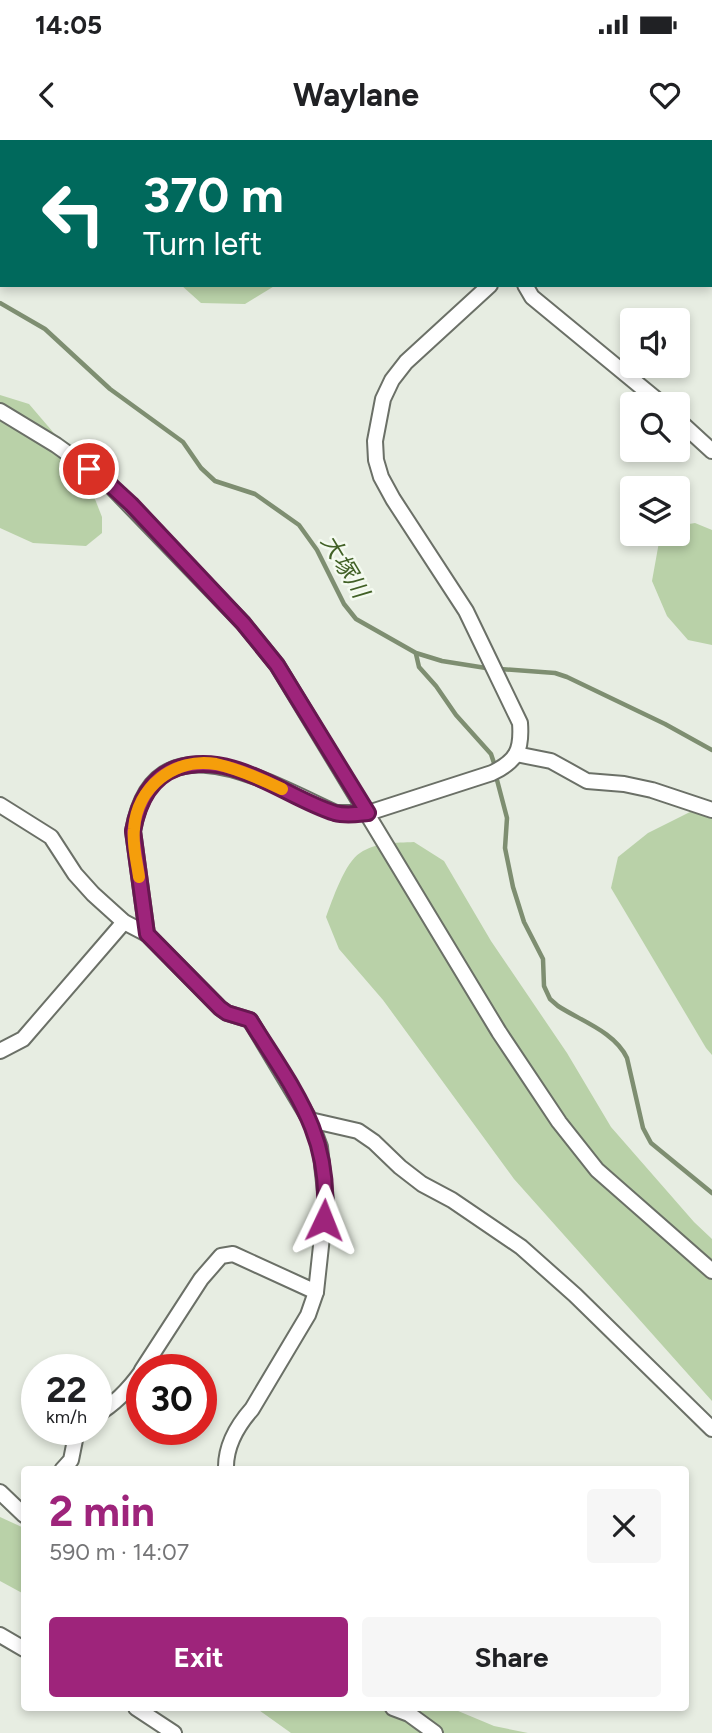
<!DOCTYPE html>
<meta charset="utf-8">
<style>
body{margin:0;font-family:Figtree,"Noto Sans JP",sans-serif;background:#f6f6f6;color:#202124;height:100vh;display:flex;flex-direction:column;font-size:26px;white-space:nowrap}
*{box-sizing:border-box;margin:0}
p{font-size:23px;color:#757577}
.icon{flex:none;width:38px;height:38px;fill:none;stroke:currentColor;stroke-width:2;stroke-linecap:round;stroke-linejoin:round}
.map{position:relative;flex:1;overflow:hidden}
.side{position:absolute;left:21px;top:1326px;width:668px;height:245px;display:flex;flex-direction:column;background:#fff;border-radius:7px;box-shadow:0 4px 10px #0003}
.side>*{flex:none}
.banner{position:absolute;left:0px;top:0px;width:712px;height:147px;box-shadow:0 4px 10px #0003;background:#00695c;color:#fff;overflow:hidden}
.controls{position:absolute;left:620px;top:168px;display:grid;gap:14px}
.controls a{display:grid;place-items:center;width:70px;height:70px;border-radius:7px;background:#fff;box-shadow:0 4px 10px #0003;font-size:35px}
.speed{position:absolute;left:21px;top:1214px;display:flex;gap:14px;font-size:35px;font-weight:700;text-align:center}
.speed>*{display:grid;place-content:center;width:91px;height:91px;border-radius:50%;background:#fff;box-shadow:0 4px 10px #0003;line-height:1}
.speed small{font-size:18px;font-weight:400}
.speed .limit{border:10px solid #d22;background:#fff;color:#111}
.pin{position:absolute;display:grid;place-items:center;width:60px;height:60px;color:#fff;margin:-30px;border:4px solid #fff;border-radius:50%;box-shadow:0 2px 7px #0007}
.me{position:absolute;width:77px;margin:-38px;rotate:2deg;stroke-linejoin:round;filter:drop-shadow(0 0 5px #0008)}
.turn{display:flex;align-items:center;gap:24px;height:147px;padding:0 28px;font-size:32px}
.turn .icon{width:91px;height:91px;stroke-width:2.5}
.turn b{display:block;font-size:49px;line-height:60px}
.round{display:grid;place-items:center;flex:none;width:74px;height:74px;border-radius:7px;background:#f6f6f6}
.headline{display:flex;align-items:center;justify-content:space-between;height:119px;padding:0 28px}
h1{font-size:42px;font-weight:700;line-height:52px;color:#9e247b}
.cta{display:flex;gap:14px;margin-top:auto;padding:14px 28px}
.cta a{flex:1;height:80px;border-radius:7px;background:#9e247b;color:#fff;font-size:28px;font-weight:700;line-height:80px;text-align:center}
.cta a+a{background:#f6f6f6;color:#202124}
.status{display:flex;justify-content:space-between;align-items:center;height:49px;padding:0 35px;background:#fff;direction:ltr}
.status svg{height:19px;fill:currentColor}
header{display:flex;justify-content:space-between;align-items:center;height:91px;padding:0 28px;background:#fff;font-size:32px;font-weight:700}
.map>svg:first-child{display:block}
</style>
<div class="status"><b>14:05</b><svg viewBox="0 0 49 12"><path d="M0 12V9h3v3zM5 12V6h3v6zM10 12V3h3v9zM15 12V0h3v12zM26 1h20v11H26zM47 4h2v5h-2z"/></svg></div>
<header><svg class="icon" aria-label="back" viewBox="0 0 24 24"><path d="M15 5l-7 7 7 7"/></svg>Waylane<svg class="icon" aria-label="heart" viewBox="0 0 24 24"><path d="M12 20l-8-8c-3-5 5-10 8-4 3-6 11-1 8 4z"/></svg></header>
<div class="map">
<svg width="712" height="1593" viewBox="0 0 712 1593">
<rect width="100%" height="100%" fill="#e7ede2"/>
<!-- green -->
<g fill="#b9d1a8">
<path d="M67 0H207L208 2H68Z"/>
<path d="M181 145H276L245 164 201 163Z"/>
<path d="M0 255 29 264 82 326 102 377V393L86 406 33 403 0 388Z"/>
<path d="M695 383 712 390V505L688 500 667 476 652 441 659 402 667 394H677V386Z"/>
<path d="M712 661V915L706 908 611 748 618 717 648 693Z"/>
<path d="M414 702 444 721 491 801 567 913 611 987 694 1082 712 1099V1261L514 1039 383 860 339 809 326 777C332 761 345 722 360 713 376 702 396 703 414 702Z"/>
<path d="M0 1377 24 1388V1454L0 1441Z"/>
<path d="M256 1568H451L494 1586 528 1593H291Z"/>
</g>
<g fill="none" stroke-linecap="round" stroke-linejoin="round">
<!-- stream -->
<g stroke="#7e8e71" stroke-width="4.5">
<path d="M0 163 45 189 110 249 183 302 201 328 215 341 255 354 299 385 317 410 344 464 356 479 416 513 442 521 486 528 555 533 567 537 665 584 712 610"/>
<path d="M416 514 419 527 436 546 456 575 491 614 494 623"/>
<path d="M497 640 507 678 505 708 513 747 524 782 543 819 544 846 550 859 558 866C581 881 615 892 627 918L643 988 651 1003 712 1053"/>
</g>
<defs>
<g id="minor">
<path d="M302 0 304 2"/>
<path d="M710 29 712 28"/>
<path d="M525 145 532 157 662 264"/>
<path d="M0 271 56 305 106 341 243 483 277 525 499 892 559 982 597 1030 712 1131"/>
<path d="M677 279 712 311"/>
<path d="M516 614 551 621 587 641 624 644 652 650 712 670"/>
<path d="M0 665 51 697 75 734 93 754 124 782 147 794 220 868 227 873 250 880 310 980 320 1007 326 1060 316 1152 233 1114 221 1116 201 1139 142 1230"/>
<path d="M147 794 133 691C154 572 269 643 336 673H368L492 633C517 621 522 610 520 583L466 471 393 359 381 337 376 320 375 301 383 259 392 240 406 222 490 145"/>
<path d="M0 911 23 899 124 782"/>
<path d="M310 980 358 991 374 1002 400 1027 422 1044 452 1060 521 1107 575 1155 712 1289"/>
<path d="M96 1275C115 1264 130 1248 142 1231"/>
<path d="M62 1330 71 1320 77 1290"/>
<path d="M226 1330C225 1306 237 1286 252 1269L308 1175 316 1152"/>
<path d="M0 1352 24 1375"/>
<path d="M0 1495 24 1509"/>
<path d="M136 1568 174 1593"/>
<path d="M393 1568 409 1574 435 1593"/>
</g>
</defs>
<!-- minor casing -->
<use href="#minor" stroke="#6b7067" stroke-width="18"/>
<!-- minor -->
<use href="#minor" stroke="#fff" stroke-width="14"/>
</g>
<g fill="none" stroke-linecap="round" stroke-linejoin="round">
<defs>
<path id="route" d="M89 329 106 341 131 364 243 483 277 525 368 673C357 674 346 676 335 673 284 657 234 610 177 628 149 638 138 664 133 691L147 794 220 868 227 873 250 880C292 948 333 995 324 1080"/>
</defs>
<!-- route casing -->
<use href="#route" stroke="#671750" stroke-width="18"/>
<!-- route -->
<use href="#route" stroke="#9e247b" stroke-width="12"/>
<!-- slow -->
<path stroke="#f59e0b" stroke-width="12" d="M139 737C137 722 132 704 134 689 137 647 174 617 216 624 239 629 261 639 282 649"/>
</g>
<g text-anchor="middle" stroke-width="5" stroke-linejoin="round" paint-order="stroke">
<!-- water labels -->
<g font-size="23" font-style="italic" fill="#416026" stroke="#f4faf0">
<text transform="translate(345 426) rotate(59)" y="8">大塚川</text>
</g>
</g>
</svg>
<div class="controls">
<a><svg class="icon" aria-label="sound" viewBox="0 0 24 24"><path d="M4 9h4l5-4v14l-5-4H4zM17 9q2 3 0 6"/></svg></a>
<a><svg class="icon" aria-label="search" viewBox="0 0 24 24"><circle cx="10" cy="10" r="6"/><path d="M15 15l6 6"/></svg></a>
<a><svg class="icon" aria-label="layers" viewBox="0 0 24 24"><path d="M12 4l9 5-9 5-9-5zM3 14l9 5 9-5"/></svg></a>
</div>
<div class="speed"><div>22<small>km/h</small></div><div class="limit">30</div></div>
<div class="pin" style="left:89px;top:329px;background:#d93025"><svg class="icon" aria-label="arrive" viewBox="0 0 24 24"><path d="M6 21V4h12l-3 4 3 4H6"/></svg></div>
<svg class="me" style="left:324px;top:1080px" viewBox="-20 -20 40 40"><path d="M0-17L14 15 0 8-14 15z" fill="#9e247b" stroke="#fff" stroke-width="4"/></svg>
<div class="banner">
<div class="turn"><svg class="icon" aria-label="left" viewBox="0 0 24 24"><path d="M17 20v-9H6M10 6l-5 5 5 5"/></svg><div><b>370 m</b>Turn left</div></div>
</div>
<section class="side">
<div class="headline"><div><h1>2 min</h1><p>590 m · 14:07</p></div><a class="round"><svg class="icon" aria-label="close" viewBox="0 0 24 24"><path d="M6 6l12 12M18 6L6 18"/></svg></a></div>
<div class="cta"><a>Exit</a><a>Share</a></div>
</section>
</div>
